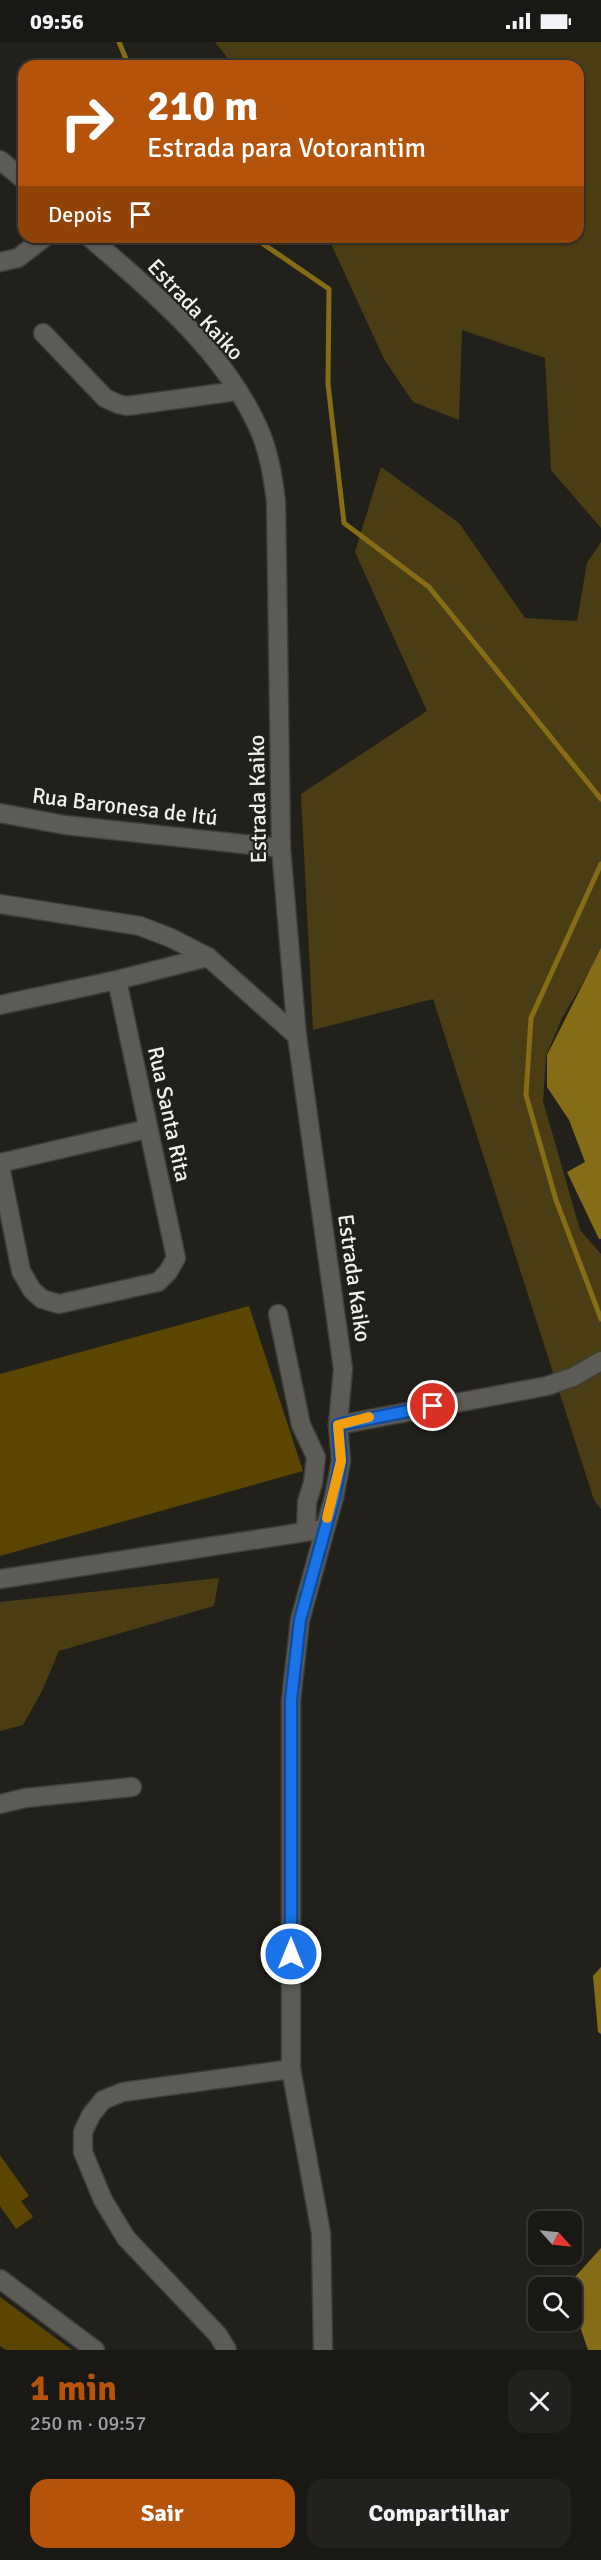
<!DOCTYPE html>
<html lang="pt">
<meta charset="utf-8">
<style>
body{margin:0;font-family:Signika,sans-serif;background:#23211d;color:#f1f3f6;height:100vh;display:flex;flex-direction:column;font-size:22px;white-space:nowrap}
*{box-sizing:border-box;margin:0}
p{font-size:20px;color:#9fa0a0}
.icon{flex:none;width:33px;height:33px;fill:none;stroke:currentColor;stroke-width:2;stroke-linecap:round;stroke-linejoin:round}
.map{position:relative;height:2308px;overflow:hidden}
.side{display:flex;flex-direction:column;background:#1a1814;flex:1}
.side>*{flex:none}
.banner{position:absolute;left:18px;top:18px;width:566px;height:183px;border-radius:18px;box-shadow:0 2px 4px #0004,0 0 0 2px #383734;background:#b45309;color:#fff;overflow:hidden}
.needle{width:39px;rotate:117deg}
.fabs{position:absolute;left:528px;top:2169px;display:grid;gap:12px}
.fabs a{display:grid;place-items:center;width:54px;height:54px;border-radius:12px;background:#1a1814;box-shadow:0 2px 4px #0004,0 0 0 2px #383734;font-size:30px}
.pin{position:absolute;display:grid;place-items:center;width:51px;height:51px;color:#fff;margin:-26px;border:3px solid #fff;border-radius:50%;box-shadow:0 2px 6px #0007}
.me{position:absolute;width:66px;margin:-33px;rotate:0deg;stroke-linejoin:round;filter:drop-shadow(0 0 4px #0008)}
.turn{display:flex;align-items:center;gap:21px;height:126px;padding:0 30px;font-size:27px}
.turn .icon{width:78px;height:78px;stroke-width:2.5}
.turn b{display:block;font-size:42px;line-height:51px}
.then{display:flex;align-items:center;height:57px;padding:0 30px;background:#0003;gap:12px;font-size:22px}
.round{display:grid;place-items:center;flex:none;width:63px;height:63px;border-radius:18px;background:#23211d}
.overview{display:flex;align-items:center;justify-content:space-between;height:102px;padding:0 30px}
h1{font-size:36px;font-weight:700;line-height:45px;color:#b45309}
.action{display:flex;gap:12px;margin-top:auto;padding:12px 30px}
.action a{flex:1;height:69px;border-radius:18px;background:#b45309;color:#fff;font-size:24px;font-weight:700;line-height:69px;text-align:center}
.action a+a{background:#23211d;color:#f1f3f6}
.status{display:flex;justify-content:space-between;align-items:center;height:42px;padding:0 30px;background:#1a1814;direction:ltr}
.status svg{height:16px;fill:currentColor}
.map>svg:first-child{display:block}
</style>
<div class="status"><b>09:56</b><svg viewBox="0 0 49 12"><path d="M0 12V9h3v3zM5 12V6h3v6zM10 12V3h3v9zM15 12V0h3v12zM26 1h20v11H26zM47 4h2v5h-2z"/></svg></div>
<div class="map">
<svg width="601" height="2308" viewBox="0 0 601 2308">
<rect width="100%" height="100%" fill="#22201b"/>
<!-- green -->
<g fill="#4b3d13">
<path d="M215 0H601V486L551 428 545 316 462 288 459 378 413 360 384 317 328 195H578V24H234Z"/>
<path d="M381 425 459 481 525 576 577 579 587 521 601 500V910L562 976 546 1014 543 1059 580 1188 601 1212V1467L594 1458 433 957 313 988 301 752 427 669 355 510Z"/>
<path d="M219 1536 214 1564 59 1609 42 1649 23 1683 0 1689V1560Z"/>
</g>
<!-- water -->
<g fill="#866c16">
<path d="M601 906V1197H599L567 1130 585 1120 569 1078 547 1045V1013Z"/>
<path d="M601 1925V1992L598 1990 593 1934Z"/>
<path d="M601 2206V2308H588L572 2261V2246L566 2245Z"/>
</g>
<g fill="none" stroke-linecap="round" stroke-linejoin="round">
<!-- stream -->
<g stroke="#866c16" stroke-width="5">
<path d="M119 0 129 24"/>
<path d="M253 195 329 247 328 342 344 481 429 545 601 757"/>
<path d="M601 822 531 976 526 1053 556 1158 601 1277"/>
</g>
</g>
<!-- building -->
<g fill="#5a4601">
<path d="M249 1264 303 1429 0 1514V1332Z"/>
<path d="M0 2113 29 2154 21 2159 33 2175 16 2187 0 2164Z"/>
<path d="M0 2255 72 2308H6L0 2304Z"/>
</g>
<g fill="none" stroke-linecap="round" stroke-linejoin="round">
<defs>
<g id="minor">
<path d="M0 118 24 138"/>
<path d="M89 195C152 249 223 308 258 385 269 409 273 435 276 460L281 806 297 994 343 1327 338 1383 341 1419 334 1455 300 1578 291 1658V2027L321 2191 323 2308"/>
<path d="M0 220 18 216 45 195"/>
<path d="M43 291 105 356 118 362 127 364 237 349"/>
<path d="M0 771 65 783 281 806"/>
<path d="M0 862 140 884 171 896 208 915 297 994"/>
<path d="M0 963 117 938 208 915"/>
<path d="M0 1121 147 1087"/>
<path d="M0 1124 21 1229 32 1248 42 1257 59 1262 158 1240 168 1230 176 1216 117 938"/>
<path d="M278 1272 301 1383 316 1415 313 1441 307 1460 306 1489"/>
<path d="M338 1383 547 1344 573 1335 601 1319"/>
<path d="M0 1537 324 1487"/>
<path d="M0 1762 25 1756 132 1745"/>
<path d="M0 2237 95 2308"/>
<path d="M227 2308 218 2293 126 2196 103 2158 83 2110V2090L91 2073 103 2058 123 2050 291 2027"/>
</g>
</defs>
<!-- minor casing -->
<use href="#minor" stroke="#3e3d39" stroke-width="21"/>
<!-- minor -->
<use href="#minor" stroke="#5d5b56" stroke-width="18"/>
</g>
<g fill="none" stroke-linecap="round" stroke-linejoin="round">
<defs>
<path id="route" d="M291 1912V1658L300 1578 334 1455 341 1419 338 1383 433 1364"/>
</defs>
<!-- route casing -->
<use href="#route" stroke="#114b97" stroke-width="15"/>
<!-- route -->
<use href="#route" stroke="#1a73e8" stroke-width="10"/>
<!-- slow -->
<path stroke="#f59e0b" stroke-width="10" d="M327 1476 341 1419 338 1383 369 1375"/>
</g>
<g text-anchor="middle" stroke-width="4.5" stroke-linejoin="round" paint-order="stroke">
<!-- street labels -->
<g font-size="22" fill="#f1f0ed" stroke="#22201b">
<text transform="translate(196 267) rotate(47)" y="8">Estrada Kaiko</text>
<text transform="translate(257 757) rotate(-91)" y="8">Estrada Kaiko</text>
<text transform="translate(125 764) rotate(7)" y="8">Rua Baronesa de Itú</text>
<text transform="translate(170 1072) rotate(78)" y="8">Rua Santa Rita</text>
<text transform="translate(355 1236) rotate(82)" y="8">Estrada Kaiko</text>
</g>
</g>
</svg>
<div class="fabs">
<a><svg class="needle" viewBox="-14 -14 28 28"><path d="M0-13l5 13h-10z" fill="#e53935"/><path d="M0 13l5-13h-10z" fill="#9fa0a0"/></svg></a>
<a><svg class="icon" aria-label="search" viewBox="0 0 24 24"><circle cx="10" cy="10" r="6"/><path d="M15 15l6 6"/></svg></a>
</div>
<div class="pin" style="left:433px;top:1364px;background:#d93025"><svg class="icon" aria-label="arrive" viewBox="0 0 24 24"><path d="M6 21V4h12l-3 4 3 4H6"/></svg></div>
<svg class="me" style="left:291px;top:1912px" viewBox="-20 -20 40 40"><circle r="17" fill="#1a73e8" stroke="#fff" stroke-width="3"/><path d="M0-11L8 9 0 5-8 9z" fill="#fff"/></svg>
<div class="banner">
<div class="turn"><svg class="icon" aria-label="right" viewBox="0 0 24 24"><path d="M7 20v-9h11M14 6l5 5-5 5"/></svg><div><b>210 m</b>Estrada para Votorantim</div></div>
<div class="then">Depois<svg class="icon" aria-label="arrive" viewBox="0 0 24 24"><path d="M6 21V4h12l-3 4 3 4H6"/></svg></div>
</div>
</div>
<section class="side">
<div class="overview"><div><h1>1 min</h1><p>250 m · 09:57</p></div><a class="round"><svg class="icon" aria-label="close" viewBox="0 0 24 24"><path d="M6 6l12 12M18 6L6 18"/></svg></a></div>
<div class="action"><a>Sair</a><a>Compartilhar</a></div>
</section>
